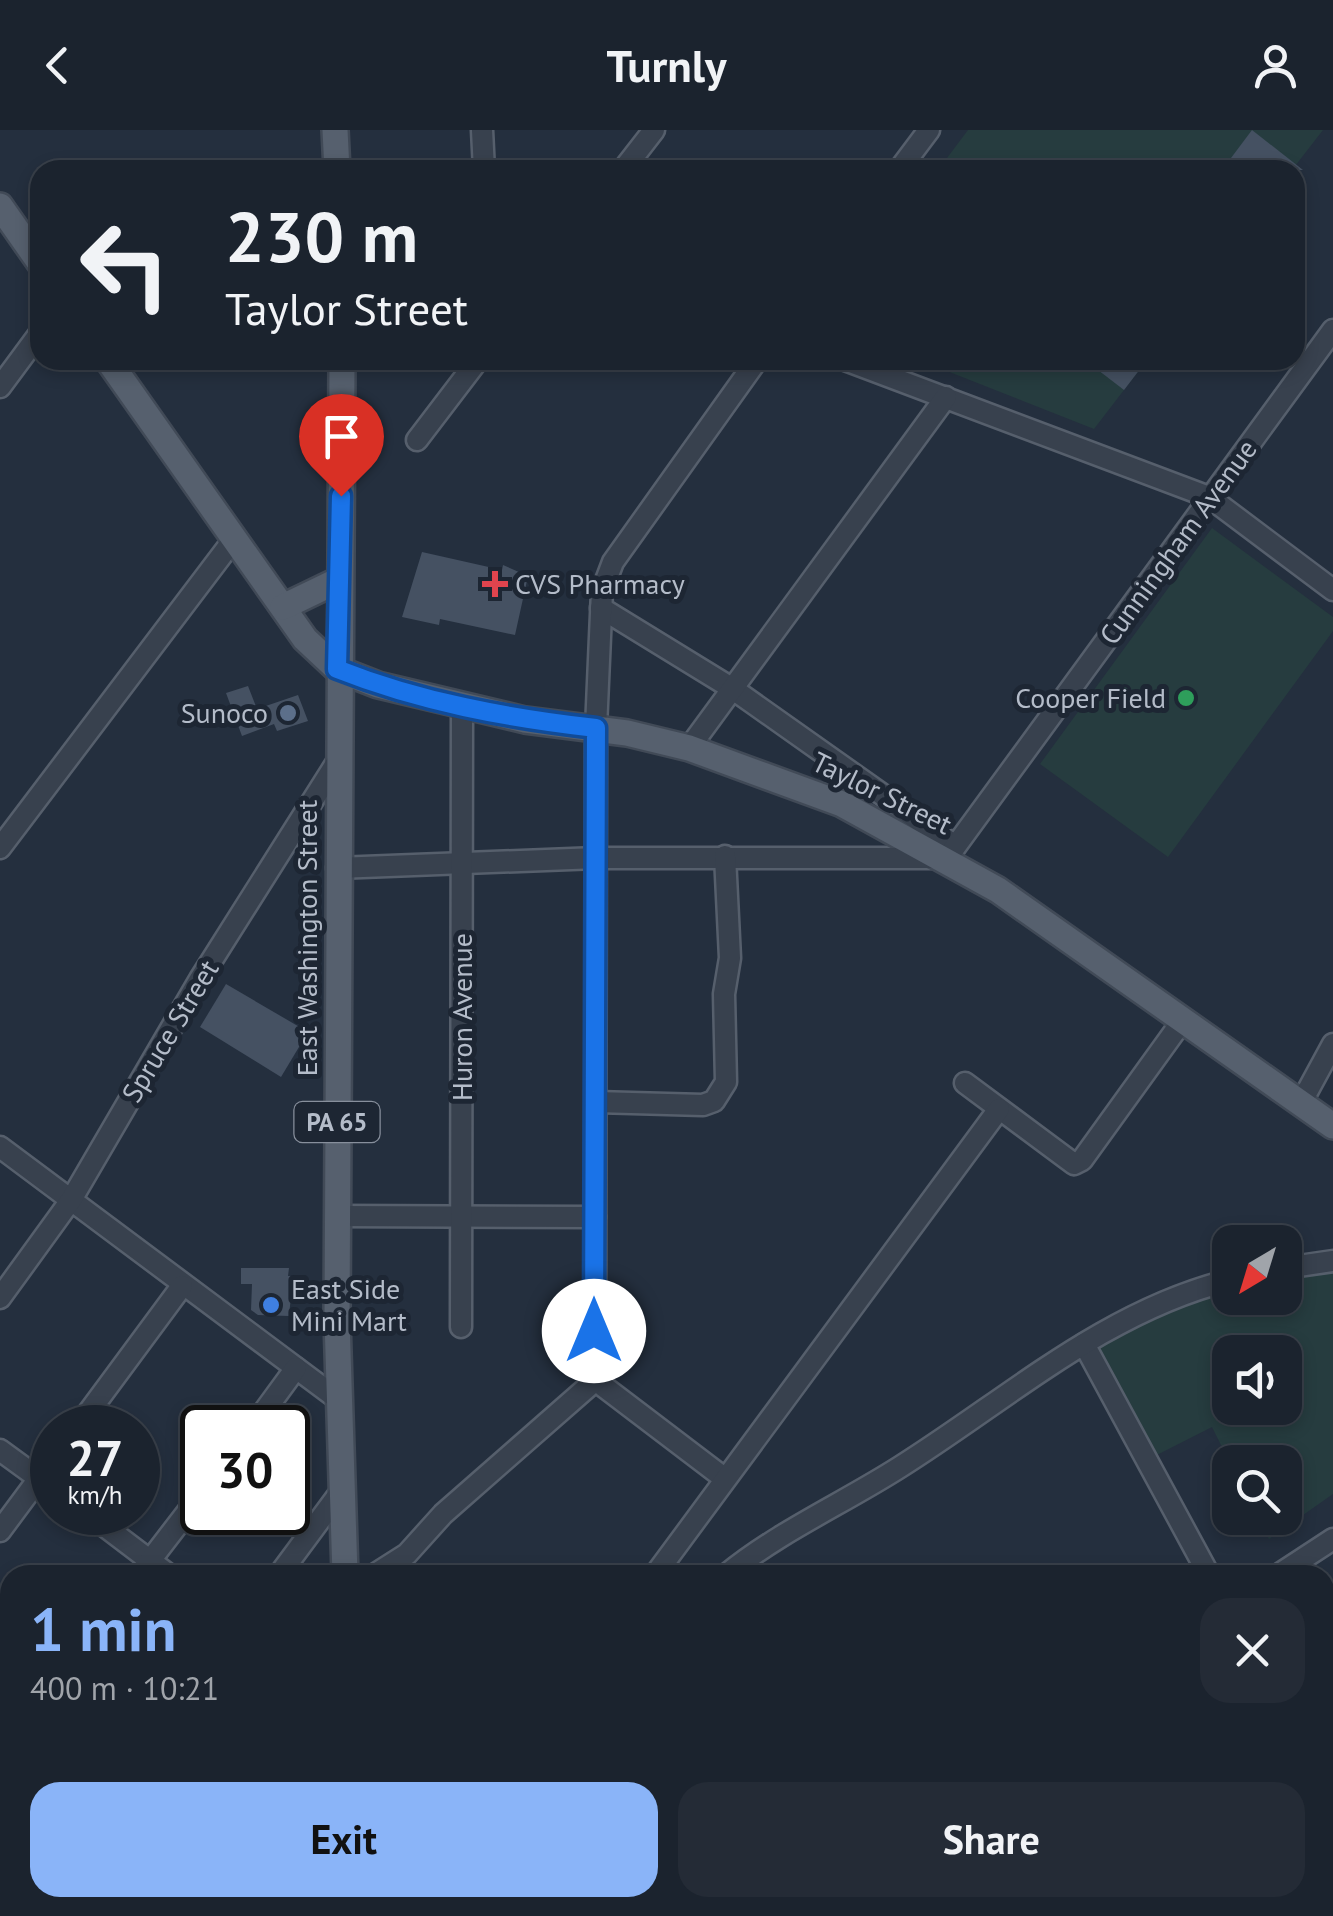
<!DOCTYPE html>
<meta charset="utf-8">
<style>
body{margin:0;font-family:"PT Sans",sans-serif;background:#242b36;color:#f1f3f6;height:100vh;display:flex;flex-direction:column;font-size:38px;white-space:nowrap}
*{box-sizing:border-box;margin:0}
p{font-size:32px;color:#a0a4aa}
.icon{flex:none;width:55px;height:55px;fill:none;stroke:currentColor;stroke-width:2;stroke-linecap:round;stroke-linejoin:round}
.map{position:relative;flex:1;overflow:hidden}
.drawer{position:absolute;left:0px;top:1435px;width:1335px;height:352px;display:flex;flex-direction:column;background:#1b232e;border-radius:30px 30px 0 0;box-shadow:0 5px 15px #0003,0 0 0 2px #39404a}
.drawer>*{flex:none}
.hud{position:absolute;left:30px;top:30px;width:1275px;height:210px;border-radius:30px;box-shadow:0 5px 15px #0003,0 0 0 2px #39404a;background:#1b232e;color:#f1f3f6;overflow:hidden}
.needle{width:65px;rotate:218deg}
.fabs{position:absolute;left:1212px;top:1095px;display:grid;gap:20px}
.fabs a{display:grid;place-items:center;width:90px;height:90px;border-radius:20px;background:#1b232e;box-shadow:0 5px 15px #0003,0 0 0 2px #39404a;font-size:50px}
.speed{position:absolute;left:30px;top:1275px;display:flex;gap:20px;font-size:50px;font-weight:700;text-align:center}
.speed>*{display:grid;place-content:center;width:130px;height:130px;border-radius:50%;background:#1b232e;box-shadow:0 5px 15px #0003,0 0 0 2px #39404a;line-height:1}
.speed small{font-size:25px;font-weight:400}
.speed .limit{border:5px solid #111;border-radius:15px;background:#fff;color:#111}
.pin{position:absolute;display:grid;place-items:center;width:85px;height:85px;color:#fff;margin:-102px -42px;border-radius:50% 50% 50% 0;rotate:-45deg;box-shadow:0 0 10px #0007}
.pin .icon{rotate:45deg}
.me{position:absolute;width:110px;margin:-55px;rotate:0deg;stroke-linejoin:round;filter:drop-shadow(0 0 8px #0008)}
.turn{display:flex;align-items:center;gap:35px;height:210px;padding:0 30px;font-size:45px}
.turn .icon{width:130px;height:130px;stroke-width:2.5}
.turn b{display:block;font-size:70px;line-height:85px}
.round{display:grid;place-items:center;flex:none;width:105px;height:105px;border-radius:30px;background:#242b36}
.overview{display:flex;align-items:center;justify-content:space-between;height:170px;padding:0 30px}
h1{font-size:60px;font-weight:600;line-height:75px;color:#8ab4f8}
.button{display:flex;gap:20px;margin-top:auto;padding:20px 30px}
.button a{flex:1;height:115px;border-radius:30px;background:#8ab4f8;color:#111;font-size:40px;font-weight:600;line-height:115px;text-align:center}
.button a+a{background:#242b36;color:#f1f3f6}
header{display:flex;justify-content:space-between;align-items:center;height:130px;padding:0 30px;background:#1b232e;font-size:45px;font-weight:600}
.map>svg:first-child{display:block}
</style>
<header><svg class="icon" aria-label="back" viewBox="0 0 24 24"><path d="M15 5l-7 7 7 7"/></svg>Turnly<svg class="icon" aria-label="person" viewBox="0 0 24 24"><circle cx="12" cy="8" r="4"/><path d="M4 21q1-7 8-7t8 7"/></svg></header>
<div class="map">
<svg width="1333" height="1786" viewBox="0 0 1333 1786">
<rect width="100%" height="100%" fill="#242f3e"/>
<!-- green -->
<g fill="#263c3f" fill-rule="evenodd">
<path d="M968 0H1323L1292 40H938Z"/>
<path d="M919 230H1147L1094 299Z"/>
<path d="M1212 398 1333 487V501L1168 727 1040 634Z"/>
<path d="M1333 1130V1364L1269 1409 1258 1388H1285V1332L1230 1333 1212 1297 1147 1330 1084 1214 1230 1150V1168H1285V1139ZM1230 1222H1285V1278H1230Z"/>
</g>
<!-- building -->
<g fill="#455162">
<path d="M1252 0 1303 40H1222Z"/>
<path d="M1085 230H1147L1124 260Z"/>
<path d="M422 422 502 440 503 435 528 446 515 505 440 489 439 495 402 487Z"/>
<path d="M248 556 257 579 298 565 308 591 277 601 274 594 242 606 226 563Z"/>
<path d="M226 854 308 902 281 947 200 897Z"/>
<path d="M241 1138H289L288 1146H293L289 1186 258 1185 251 1180 252 1154H241Z"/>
</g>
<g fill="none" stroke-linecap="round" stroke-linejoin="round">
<defs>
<g id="minor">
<path d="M482 0 484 40"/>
<path d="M623 40 654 0"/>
<path d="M899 40 929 0"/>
<path d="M845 230 1209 367 1333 460"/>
<path d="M0 257 40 203"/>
<path d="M417 310 478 230"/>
<path d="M601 478 733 559 955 716"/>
<path d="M689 618 946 267"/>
<path d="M0 718 234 409"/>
<path d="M337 738 597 728H947L1333 200"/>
<path d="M965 953 1074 1034 1082 1030 1183 890"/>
<path d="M596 972 703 975 714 971 726 952 724 864 730 828 725 726"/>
<path d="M1301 973 1333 914"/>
<path d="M0 1017 339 1270"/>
<path d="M337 1086 595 1087"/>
<path d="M1285 1138 1333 1131"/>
<path d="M0 1168 71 1070 200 849 337 632"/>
<path d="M461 1197 462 577"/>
<path d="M1084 1214 1209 1445"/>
<path d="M77 1298 182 1156"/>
<path d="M252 1298 296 1238"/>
<path d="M0 1320 52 1358"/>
<path d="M724 1348 603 1256 595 1239 596 598 602 461 613 432 757 230"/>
<path d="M86 1382 169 1445"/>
<path d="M0 1401 52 1331"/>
<path d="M139 1445 202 1363"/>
<path d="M279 1445 342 1360"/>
<path d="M374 1445 407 1424 443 1384 598 1248"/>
<path d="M655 1445 999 979"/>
<path d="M726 1445C780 1401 842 1374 900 1337 1008 1269 1105 1181 1230 1150"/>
<path d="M1278 1445 1333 1409"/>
<path d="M0 1639 10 1624"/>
<path d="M1325 1670 1333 1685"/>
<path d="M1325 1719 1333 1716"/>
<path d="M179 1778 191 1786"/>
<path d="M766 1778 772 1786"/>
<path d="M1006 1778 1011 1786"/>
<path d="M24 1786 30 1778"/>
<path d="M1167 1786 1189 1778"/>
</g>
<g id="major">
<path d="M335 0 337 40"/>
<path d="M0 76 40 133"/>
<path d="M108 230 305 509 337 539 378 555 525 590 627 603 689 618 842 674 998 760 1333 996"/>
<path d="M342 230 337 1190 345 1445"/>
<path d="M283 477 339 450"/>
<path d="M448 1778 453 1786"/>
</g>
</defs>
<!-- minor casing -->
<use href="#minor" stroke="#565f6c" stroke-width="25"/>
<!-- major casing -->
<use href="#major" stroke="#414a57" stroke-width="30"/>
<!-- minor -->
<use href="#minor" stroke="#38414e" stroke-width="20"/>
<!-- major -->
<use href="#major" stroke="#56606e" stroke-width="25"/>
</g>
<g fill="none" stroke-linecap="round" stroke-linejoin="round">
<defs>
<path id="route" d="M341 366 337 539C420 572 508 588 596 598L594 1201"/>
</defs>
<!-- route casing -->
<use href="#route" stroke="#114b97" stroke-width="25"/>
<!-- route -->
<use href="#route" stroke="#1a73e8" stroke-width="18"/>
</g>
<!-- markers -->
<path fill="#e0444e" stroke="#1d2633" stroke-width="4" d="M490 439h10v10h10v10h-10v10h-10v-10h-10v-10h10z"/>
<circle fill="#2e9e5b" stroke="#1d2633" stroke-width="4" cx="1186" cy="568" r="10"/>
<circle fill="#5c6f8a" stroke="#1d2633" stroke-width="4" cx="288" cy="583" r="10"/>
<circle fill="#3f7fe0" stroke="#1d2633" stroke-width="4" cx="271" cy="1175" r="10"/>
<g text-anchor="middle" stroke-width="10" stroke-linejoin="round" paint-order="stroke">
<!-- shield labels -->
<rect fill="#1d2633" stroke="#878f9c" stroke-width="2.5" x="294.5" y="972" width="85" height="40" rx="8"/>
<g font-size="25" font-weight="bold" fill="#b4bcc9">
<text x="337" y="1001">PA 65</text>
</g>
<!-- street labels -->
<g font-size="28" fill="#b4bcc9" stroke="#1d2633">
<text transform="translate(1178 412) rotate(-54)" y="10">Cunningham Avenue</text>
<text transform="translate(882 663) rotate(26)" y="10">Taylor Street</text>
<text transform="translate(307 808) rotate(-90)" y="10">East Washington Street</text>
<text transform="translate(462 887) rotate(-90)" y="10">Huron Avenue</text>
<text transform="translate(170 901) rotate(-59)" y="10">Spruce Street</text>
</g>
<!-- poi labels -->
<g font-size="28" fill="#b4bcc9" stroke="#1d2633" text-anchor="start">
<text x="515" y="464">CVS Pharmacy</text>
<text x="1166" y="578" text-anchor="end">Cooper Field</text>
<text x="268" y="593" text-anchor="end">Sunoco</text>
<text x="291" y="1169">East Side<tspan x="291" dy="32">Mini Mart</tspan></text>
</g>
</g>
</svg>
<div class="fabs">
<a><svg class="needle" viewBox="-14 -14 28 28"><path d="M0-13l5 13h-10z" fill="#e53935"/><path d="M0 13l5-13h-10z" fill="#a0a4aa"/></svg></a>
<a><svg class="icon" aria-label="sound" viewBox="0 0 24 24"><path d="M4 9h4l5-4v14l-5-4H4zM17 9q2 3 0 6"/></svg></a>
<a><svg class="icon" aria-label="search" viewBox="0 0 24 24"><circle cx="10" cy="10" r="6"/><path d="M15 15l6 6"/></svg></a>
</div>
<div class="speed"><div>27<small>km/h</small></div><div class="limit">30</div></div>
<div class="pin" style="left:341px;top:366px;background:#d93025"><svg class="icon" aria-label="arrive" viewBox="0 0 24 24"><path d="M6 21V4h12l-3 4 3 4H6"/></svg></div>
<svg class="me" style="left:594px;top:1201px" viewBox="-20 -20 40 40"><circle r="19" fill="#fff"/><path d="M0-13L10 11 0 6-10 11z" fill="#1a73e8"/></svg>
<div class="hud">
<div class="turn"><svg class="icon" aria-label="left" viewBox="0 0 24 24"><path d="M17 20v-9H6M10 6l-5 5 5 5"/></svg><div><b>230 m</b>Taylor Street</div></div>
</div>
<section class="drawer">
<div class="overview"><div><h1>1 min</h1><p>400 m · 10:21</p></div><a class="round"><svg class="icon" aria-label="close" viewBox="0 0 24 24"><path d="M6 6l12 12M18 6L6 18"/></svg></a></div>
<div class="button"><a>Exit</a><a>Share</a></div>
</section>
</div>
